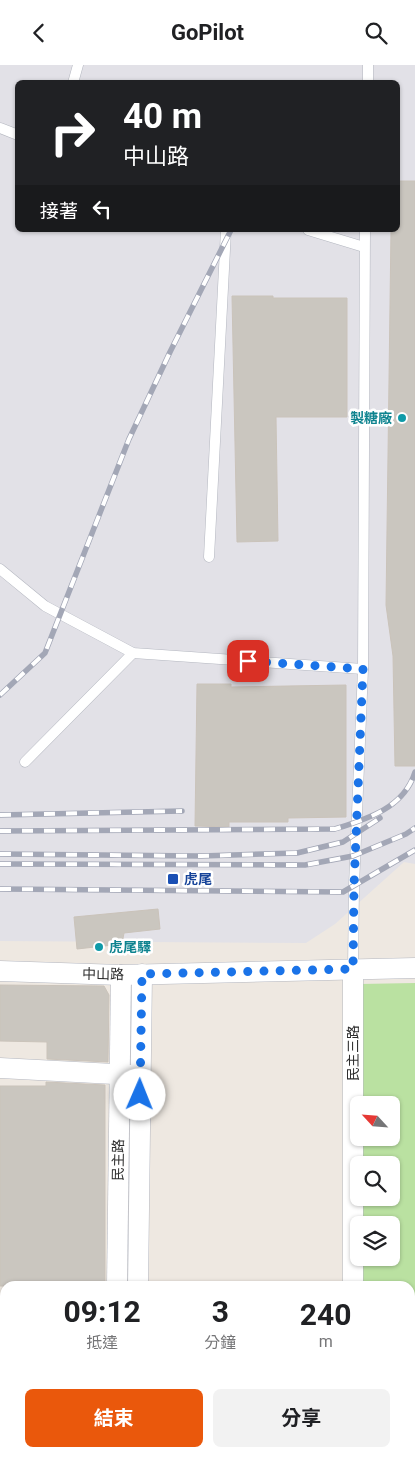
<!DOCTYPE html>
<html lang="zh-TW">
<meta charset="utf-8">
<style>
body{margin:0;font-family:Roboto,"Noto Sans TC",sans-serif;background:#f2f2f2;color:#202124;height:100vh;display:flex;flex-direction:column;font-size:19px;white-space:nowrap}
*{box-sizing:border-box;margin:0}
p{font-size:16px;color:#757577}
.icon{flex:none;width:28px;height:28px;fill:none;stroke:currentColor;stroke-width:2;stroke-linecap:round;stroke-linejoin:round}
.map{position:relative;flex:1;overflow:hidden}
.drawer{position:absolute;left:0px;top:1216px;width:415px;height:176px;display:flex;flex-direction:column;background:#fff;border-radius:15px 15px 0 0;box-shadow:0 1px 4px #0004}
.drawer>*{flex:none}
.guide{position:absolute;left:15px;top:15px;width:385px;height:152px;border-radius:8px;box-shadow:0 1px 4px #0004;background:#202124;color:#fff;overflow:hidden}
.needle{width:32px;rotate:296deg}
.controls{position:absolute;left:350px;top:1031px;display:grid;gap:10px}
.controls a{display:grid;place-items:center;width:50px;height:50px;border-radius:8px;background:#fff;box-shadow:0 1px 4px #0004;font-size:25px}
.pin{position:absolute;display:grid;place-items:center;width:42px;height:42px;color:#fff;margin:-21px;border-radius:10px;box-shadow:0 2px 8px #0006}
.me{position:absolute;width:55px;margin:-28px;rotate:1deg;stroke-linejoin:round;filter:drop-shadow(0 0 4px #0008)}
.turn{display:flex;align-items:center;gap:18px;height:105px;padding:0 25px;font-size:22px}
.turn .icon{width:65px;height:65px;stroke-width:2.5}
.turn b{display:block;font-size:35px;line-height:42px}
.then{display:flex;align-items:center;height:48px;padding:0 25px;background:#0003;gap:10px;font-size:19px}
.eta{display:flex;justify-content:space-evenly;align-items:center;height:85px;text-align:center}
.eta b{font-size:30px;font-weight:700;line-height:35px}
.button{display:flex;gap:10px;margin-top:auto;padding:10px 25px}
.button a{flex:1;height:58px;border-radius:8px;background:#ea580c;color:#fff;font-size:20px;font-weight:700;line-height:58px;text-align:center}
.button a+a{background:#f2f2f2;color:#202124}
header{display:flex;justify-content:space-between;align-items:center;height:65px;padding:0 25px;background:#fff;font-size:22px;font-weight:700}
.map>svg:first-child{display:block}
</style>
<header><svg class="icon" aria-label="back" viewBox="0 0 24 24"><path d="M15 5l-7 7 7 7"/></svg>GoPilot<svg class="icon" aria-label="search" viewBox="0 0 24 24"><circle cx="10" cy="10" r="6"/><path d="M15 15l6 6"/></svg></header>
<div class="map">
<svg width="415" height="1392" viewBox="0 0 415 1392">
<rect width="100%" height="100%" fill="#eee8e1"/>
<!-- industrial -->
<path fill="#e2e1e7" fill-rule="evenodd" d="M0 0H415V799L404 797 335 859 306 878 0 876ZM18 18H398V165H18Z"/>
<!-- green -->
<path fill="#bae1a1" d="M415 918V1245H410V1221H363V1193L391 1192V1160H362V1133L391 1132V1100H362V1073L391 1072V1040H361L360 919Z"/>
<!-- building -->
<g fill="#cac6bf" stroke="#cac3ba">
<path d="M398 116H415V701H395L393 591 386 540 391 165H398Z"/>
<path d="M232 231H273V233H347V352H276L278 476 237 477Z"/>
<path d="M197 619H231V622L346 620V752L288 753V757H229V762L195 761Z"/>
<path d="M158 844 160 864 124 868 122 879 77 884 74 852Z"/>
<path d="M0 920 104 921 109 930 108 997 47 994V977L0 976Z"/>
<path d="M46 1017 105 1020V1221H0V1021H46Z"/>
</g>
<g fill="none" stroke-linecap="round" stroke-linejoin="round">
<defs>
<g id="service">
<path d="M368 0V18"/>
<path d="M73 18 78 0"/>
<path d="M0 63 18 70"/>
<path d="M308 165 364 182"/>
<path d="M209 492 226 165"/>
<path d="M0 504 45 541 133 588 363 604"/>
<path d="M25 697 133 588"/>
<path d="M353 904 354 821 363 604 365 165"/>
</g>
<g id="minor">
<path d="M0 906 121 910 415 903"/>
<path d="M0 1003 133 1010"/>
<path d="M117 1221 121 910"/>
<path d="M138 1221 142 909"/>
<path d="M353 1221V904"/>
<path d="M0 1277 5 1278"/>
<path d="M410 1287H415"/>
<path d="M116 1388V1392"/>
<path d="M353 1388V1392"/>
<path d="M136 1392V1388"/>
</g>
</defs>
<!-- service casing -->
<use href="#service" stroke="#b4b7c0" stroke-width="11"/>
<!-- minor casing -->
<use href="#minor" stroke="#b4b7c0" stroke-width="21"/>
<!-- service -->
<use href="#service" stroke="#fff" stroke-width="10"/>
<!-- minor -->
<use href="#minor" stroke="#fff" stroke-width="20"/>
<defs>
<g id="rail">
<path d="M0 630 45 588 129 374 170 287 231 165"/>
<path d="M0 750 182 746"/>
<path d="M0 766 335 764C367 754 404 743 415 707"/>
<path d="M0 789 201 791 297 788 343 777 380 753"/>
<path d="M0 799 305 800 353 791 406 769 415 763"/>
<path d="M0 824 343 827 415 785"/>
</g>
</defs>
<!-- rail casing -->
<use href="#rail" stroke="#a3a7b6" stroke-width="5.5"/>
<!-- rail -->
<use href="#rail" stroke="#fff" stroke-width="4" stroke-dasharray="11" stroke-linecap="butt"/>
</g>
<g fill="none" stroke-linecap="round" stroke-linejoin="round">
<!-- route -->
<path stroke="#1a73e8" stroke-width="9" stroke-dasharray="0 16.2" d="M140 1030 142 909 353 904 354 821 363 604 248 596"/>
</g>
<!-- markers -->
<g fill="#0f9aa8" stroke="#fff" stroke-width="2">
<circle cx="402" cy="353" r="5"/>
<circle cx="99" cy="882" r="5"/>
</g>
<rect fill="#1a4fb4" stroke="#fff" stroke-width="2" x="167" y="808" width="12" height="12" rx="2.5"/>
<g text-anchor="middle" stroke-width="5" stroke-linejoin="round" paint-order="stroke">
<!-- culture labels -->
<g font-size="14" font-weight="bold" fill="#0d838f" stroke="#fff" text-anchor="end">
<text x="392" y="358">製糖廠</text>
<text x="109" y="887" text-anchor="start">虎尾驛</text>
</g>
<!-- transit labels -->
<g font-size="14" font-weight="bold" fill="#164399" stroke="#fff" text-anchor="start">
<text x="184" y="819">虎尾</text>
</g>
<!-- street labels -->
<g font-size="14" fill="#2d2d2d" stroke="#fff">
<text transform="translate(103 909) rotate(1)" y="5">中山路</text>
<text transform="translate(353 988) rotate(-90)" y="5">民主三路</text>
<text transform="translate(118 1095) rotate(-89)" y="5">民主路</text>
</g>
</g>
</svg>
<div class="controls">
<a><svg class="needle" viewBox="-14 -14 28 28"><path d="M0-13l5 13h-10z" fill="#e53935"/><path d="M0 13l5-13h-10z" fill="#757577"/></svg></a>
<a><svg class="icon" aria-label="search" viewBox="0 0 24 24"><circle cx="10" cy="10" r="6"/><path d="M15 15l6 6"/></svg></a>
<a><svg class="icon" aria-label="layers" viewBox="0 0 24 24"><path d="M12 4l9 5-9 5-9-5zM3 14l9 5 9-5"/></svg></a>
</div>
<div class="pin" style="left:248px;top:596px;background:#d93025"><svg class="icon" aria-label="arrive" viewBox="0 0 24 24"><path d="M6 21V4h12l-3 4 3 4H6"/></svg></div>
<svg class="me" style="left:140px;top:1030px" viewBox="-20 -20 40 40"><circle r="19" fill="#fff"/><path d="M0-13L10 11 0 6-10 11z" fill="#1a73e8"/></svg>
<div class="guide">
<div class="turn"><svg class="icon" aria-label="right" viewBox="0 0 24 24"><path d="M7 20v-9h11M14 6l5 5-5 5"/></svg><div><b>40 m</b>中山路</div></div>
<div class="then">接著<svg class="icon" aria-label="left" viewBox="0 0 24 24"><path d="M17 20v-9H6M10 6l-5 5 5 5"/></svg></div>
</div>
<section class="drawer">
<div class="eta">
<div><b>09:12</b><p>抵達</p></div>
<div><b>3</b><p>分鐘</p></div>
<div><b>240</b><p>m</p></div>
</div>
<div class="button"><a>結束</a><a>分享</a></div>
</section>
</div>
